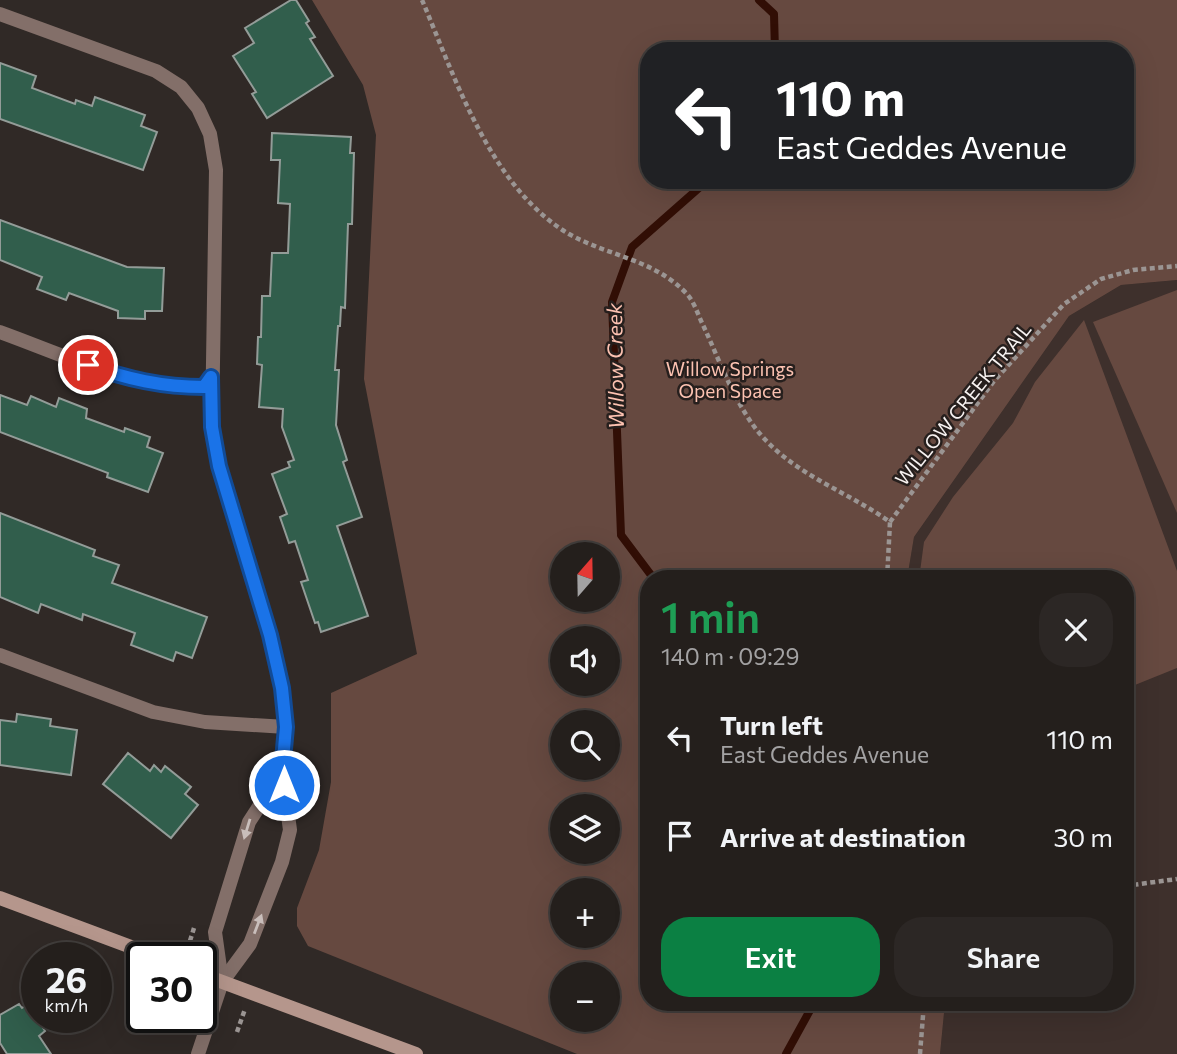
<!DOCTYPE html>
<meta charset="utf-8">
<style>
body{margin:0;font-family:Commissioner,sans-serif;background:#2c2725;color:#f1f3f6;height:100vh;display:flex;flex-direction:column;font-size:26px;white-space:nowrap}
*{box-sizing:border-box;margin:0}
p{font-size:23px;color:#a3a2a3}
.icon{flex:none;width:38px;height:38px;fill:none;stroke:currentColor;stroke-width:2;stroke-linecap:round;stroke-linejoin:round}
.map{position:relative;flex:1;overflow:hidden}
.sheet{position:absolute;left:640px;top:570px;width:494px;height:441px;display:flex;flex-direction:column;background:#241f1c;border-radius:28px;box-shadow:0 7px 28px #0002,0 0 0 2px #413d3b}
.sheet>*{flex:none}
.top-card{position:absolute;left:640px;top:42px;width:494px;height:147px;border-radius:28px;box-shadow:0 7px 28px #0002,0 0 0 2px #413d3b;background:#202124;color:#fff;overflow:hidden}
.needle{width:46px;rotate:20deg}
.controls{position:absolute;left:550px;top:542px;display:grid;gap:14px}
.controls a{display:grid;place-items:center;width:70px;height:70px;border-radius:50%;background:#241f1c;box-shadow:0 7px 28px #0002,0 0 0 2px #413d3b;font-size:35px}
.speed{position:absolute;left:21px;top:942px;display:flex;gap:14px;font-size:35px;font-weight:700;text-align:center}
.speed>*{display:grid;place-content:center;width:91px;height:91px;border-radius:50%;background:#241f1c;box-shadow:0 7px 28px #0002,0 0 0 2px #413d3b;line-height:1}
.speed small{font-size:18px;font-weight:400}
.speed .limit{border:4px solid #111;border-radius:10px;background:#fff;color:#111}
.pin{position:absolute;display:grid;place-items:center;width:60px;height:60px;color:#fff;margin:-30px;border:4px solid #fff;border-radius:50%;box-shadow:0 2px 7px #0007}
.me{position:absolute;width:77px;margin:-38px;rotate:0deg;stroke-linejoin:round;filter:drop-shadow(0 0 5px #0008)}
.turn{display:flex;align-items:center;gap:24px;height:147px;padding:0 21px;font-size:32px}
.turn .icon{width:91px;height:91px;stroke-width:2.5}
.turn b{display:block;font-size:49px;line-height:60px}
.round{display:grid;place-items:center;flex:none;width:74px;height:74px;border-radius:28px;background:#2c2725}
.head{display:flex;align-items:center;justify-content:space-between;height:119px;padding:0 21px}
h1{font-size:42px;font-weight:600;line-height:52px;color:#1e9e55}
.button{display:flex;gap:14px;margin-top:auto;padding:14px 21px}
.button a{flex:1;height:80px;border-radius:28px;background:#0b8043;color:#fff;font-size:28px;font-weight:600;line-height:80px;text-align:center}
.button a+a{background:#2c2725;color:#f1f3f6}
ul{padding:0;list-style:none}
li{display:flex;align-items:center;gap:21px;height:98px;padding:0 21px}
li div{flex:1}
li b{display:block;font-size:26px}
li em{font-style:normal}
.map>svg:first-child{display:block}
</style>
<div class="map">
<svg width="1177" height="1054" viewBox="0 0 1177 1054">
<rect width="100%" height="100%" fill="#302926"/>
<!-- built -->
<path fill="#3e302c" d="M1177 280V1054H940L945 1003H1125V579H907L914 537 1069 316 1121 285Z"/>
<!-- green -->
<g fill="#664940" fill-rule="evenodd">
<path d="M312 0H1177V280L1121 285 1069 316 914 537 907 579H649V1003H945L940 1054H577L308 946 297 926V908L319 850 331 782V693L417 654 364 379 376 135 363 85ZM649 51H1125V180H649ZM562 555H607V600H562ZM562 639H607V684H562ZM562 723H607V768H562ZM562 807H607V852H562ZM562 891H607V936H562ZM562 975H607V1020H562Z"/>
<path d="M1177 290V513L1093 322Z"/>
<path d="M1084 320 1177 571V668L1125 689V579H919L924 542 953 497 1013 423 1035 382Z"/>
</g>
<g fill="none" stroke-linecap="round" stroke-linejoin="round">
<!-- stream -->
<g stroke="#310e05" stroke-width="8">
<path d="M759 0 774 14 775 51"/>
<path d="M654 579 621 535 612 302 632 247 708 180"/>
<path d="M786 1054 814 1003"/>
</g>
</g>
<!-- building -->
<g fill="#315e4c" stroke="#939c98" stroke-width="2">
<path d="M291 0H296L309 21 306 23 315 37 310 39 333 76 267 118 252 94 256 92 233 56 254 43 245 28Z"/>
<path d="M0 63 36 76 32 88 75 104 76 100 92 106 95 97 145 115 141 126 157 132 143 170 0 119Z"/>
<path d="M272 133 351 137 350 153H354L352 224H348L345 308 341 307 340 326H338L335 370H339L336 425 347 460 343 462 362 517 337 526 368 616 321 632 318 622 315 623 301 582 308 580 295 541 289 543 280 517 287 514 272 474 290 467 288 462 294 460 282 427 283 409 259 407 262 365 257 364 258 337H261L262 296H270L272 253H288L290 204 278 203 280 160H271Z"/>
<path d="M0 220 127 267 164 268 162 311H145V319L118 318V311L69 293 66 300 37 289 42 277 0 260Z"/>
<path d="M0 395 27 405 31 396 56 407 59 398 87 409 86 418 124 432 125 428 150 437 147 447 163 453 148 492 107 477 108 473 0 432Z"/>
<path d="M0 513 95 550 93 556 119 565 112 583 207 617 192 658 176 652 173 661 131 645 135 633 83 614 82 620 41 604 38 613 0 597Z"/>
<path d="M17 714 51 719 50 726 77 730 71 775 0 765V720L16 722Z"/>
<path d="M128 753 150 771 154 765 161 772 165 766 191 787 185 794 198 805 171 838 103 784Z"/>
<path d="M19 1004 22 1008 28 1004 45 1031 39 1036 51 1054H7L0 1043V1015Z"/>
</g>
<g fill="none" stroke-linecap="round" stroke-linejoin="round">
<!-- path -->
<g stroke="#9b9593" stroke-width="4.5" stroke-dasharray="5 3.5" stroke-linecap="butt">
<path d="M422 0C456 80 491 188 569 234 608 256 653 259 686 293 694 301 698 315 703 325 717 355 729 388 747 416 781 471 841 487 890 522L887 579"/>
<path d="M890 522 994 381 1064 304 1101 279 1133 270 1177 266"/>
<path d="M1125 886 1177 879"/>
<path d="M185 957 194 928"/>
<path d="M237 1032 245 1009"/>
<path d="M920 1054 924 1003"/>
</g>
<!-- street -->
<g stroke="#836f69" stroke-width="14">
<path d="M0 14 156 71 181 87 198 108 210 134 216 170 212 427 219 466 270 635 282 688 286 727 282 771 290 830 282 862 250 944 222 982 198 1054"/>
<path d="M0 332C69 357 130 388 204 387L211 377"/>
<path d="M0 655 153 712 205 722 286 727"/>
<path d="M222 982 215 932 249 822 282 771"/>
</g>
<!-- secondary -->
<g stroke="#b5968c" stroke-width="14">
<path d="M0 898 158 957"/>
<path d="M201 974 416 1054"/>
</g>
</g>
<!-- one-way arrows -->
<defs><path id="oneway-solid" d="M-6-.8H1V-3.2L6.5 0L1 3.2V.8H-6Z" transform="scale(1.75)"/></defs>
<g fill="#c9bebb">
<use href="#oneway-solid" transform="translate(247 829) rotate(107)"/>
<use href="#oneway-solid" transform="translate(258 924) rotate(-69)"/>
</g>
<g fill="none" stroke-linecap="round" stroke-linejoin="round">
<defs>
<path id="route" d="M88 365C127 379 162 387 204 387L211 377 212 427 219 466 270 635 282 688 286 727 282 771 284 785"/>
</defs>
<!-- route casing -->
<use href="#route" stroke="#114b97" stroke-width="18"/>
<!-- route -->
<use href="#route" stroke="#1a73e8" stroke-width="12"/>
</g>
<g text-anchor="middle" stroke-width="5" stroke-linejoin="round" paint-order="stroke">
<!-- park labels -->
<g font-size="19" fill="#fcc2b1" stroke="#261f1d">
<text x="730" y="376">Willow Springs<tspan x="730" dy="22">Open Space</tspan></text>
</g>
<!-- street labels -->
<g font-size="19" fill="#f7f2f1" stroke="#261f1d">
<text transform="translate(963 404) rotate(-51)" y="7">WILLOW CREEK TRAIL</text>
</g>
<!-- water labels -->
<g font-size="21" font-style="italic" fill="#fdc2b1" stroke="#261f1d">
<text transform="translate(616 366) rotate(-91)" y="7">Willow Creek</text>
</g>
</g>
</svg>
<div class="controls">
<a><svg class="needle" viewBox="-14 -14 28 28"><path d="M0-13l5 13h-10z" fill="#e53935"/><path d="M0 13l5-13h-10z" fill="#a3a2a3"/></svg></a>
<a><svg class="icon" aria-label="sound" viewBox="0 0 24 24"><path d="M4 9h4l5-4v14l-5-4H4zM17 9q2 3 0 6"/></svg></a>
<a><svg class="icon" aria-label="search" viewBox="0 0 24 24"><circle cx="10" cy="10" r="6"/><path d="M15 15l6 6"/></svg></a>
<a><svg class="icon" aria-label="layers" viewBox="0 0 24 24"><path d="M12 4l9 5-9 5-9-5zM3 14l9 5 9-5"/></svg></a>
<a>+</a>
<a>−</a>
</div>
<div class="speed"><div>26<small>km/h</small></div><div class="limit">30</div></div>
<div class="pin" style="left:88px;top:365px;background:#d93025"><svg class="icon" aria-label="arrive" viewBox="0 0 24 24"><path d="M6 21V4h12l-3 4 3 4H6"/></svg></div>
<svg class="me" style="left:284px;top:785px" viewBox="-20 -20 40 40"><circle r="17" fill="#1a73e8" stroke="#fff" stroke-width="3"/><path d="M0-11L8 9 0 5-8 9z" fill="#fff"/></svg>
<div class="top-card">
<div class="turn"><svg class="icon" aria-label="left" viewBox="0 0 24 24"><path d="M17 20v-9H6M10 6l-5 5 5 5"/></svg><div><b>110 m</b>East Geddes Avenue</div></div>
</div>
<section class="sheet">
<div class="head"><div><h1>1 min</h1><p>140 m · 09:29</p></div><a class="round"><svg class="icon" aria-label="close" viewBox="0 0 24 24"><path d="M6 6l12 12M18 6L6 18"/></svg></a></div>
<ul>
<li><svg class="icon" aria-label="left" viewBox="0 0 24 24"><path d="M17 20v-9H6M10 6l-5 5 5 5"/></svg><div><b>Turn left</b><p>East Geddes Avenue</p></div><em>110 m</em></li>
<li><svg class="icon" aria-label="arrive" viewBox="0 0 24 24"><path d="M6 21V4h12l-3 4 3 4H6"/></svg><div><b>Arrive at destination</b></div><em>30 m</em></li>
</ul>
<div class="button"><a>Exit</a><a>Share</a></div>
</section>
</div>
